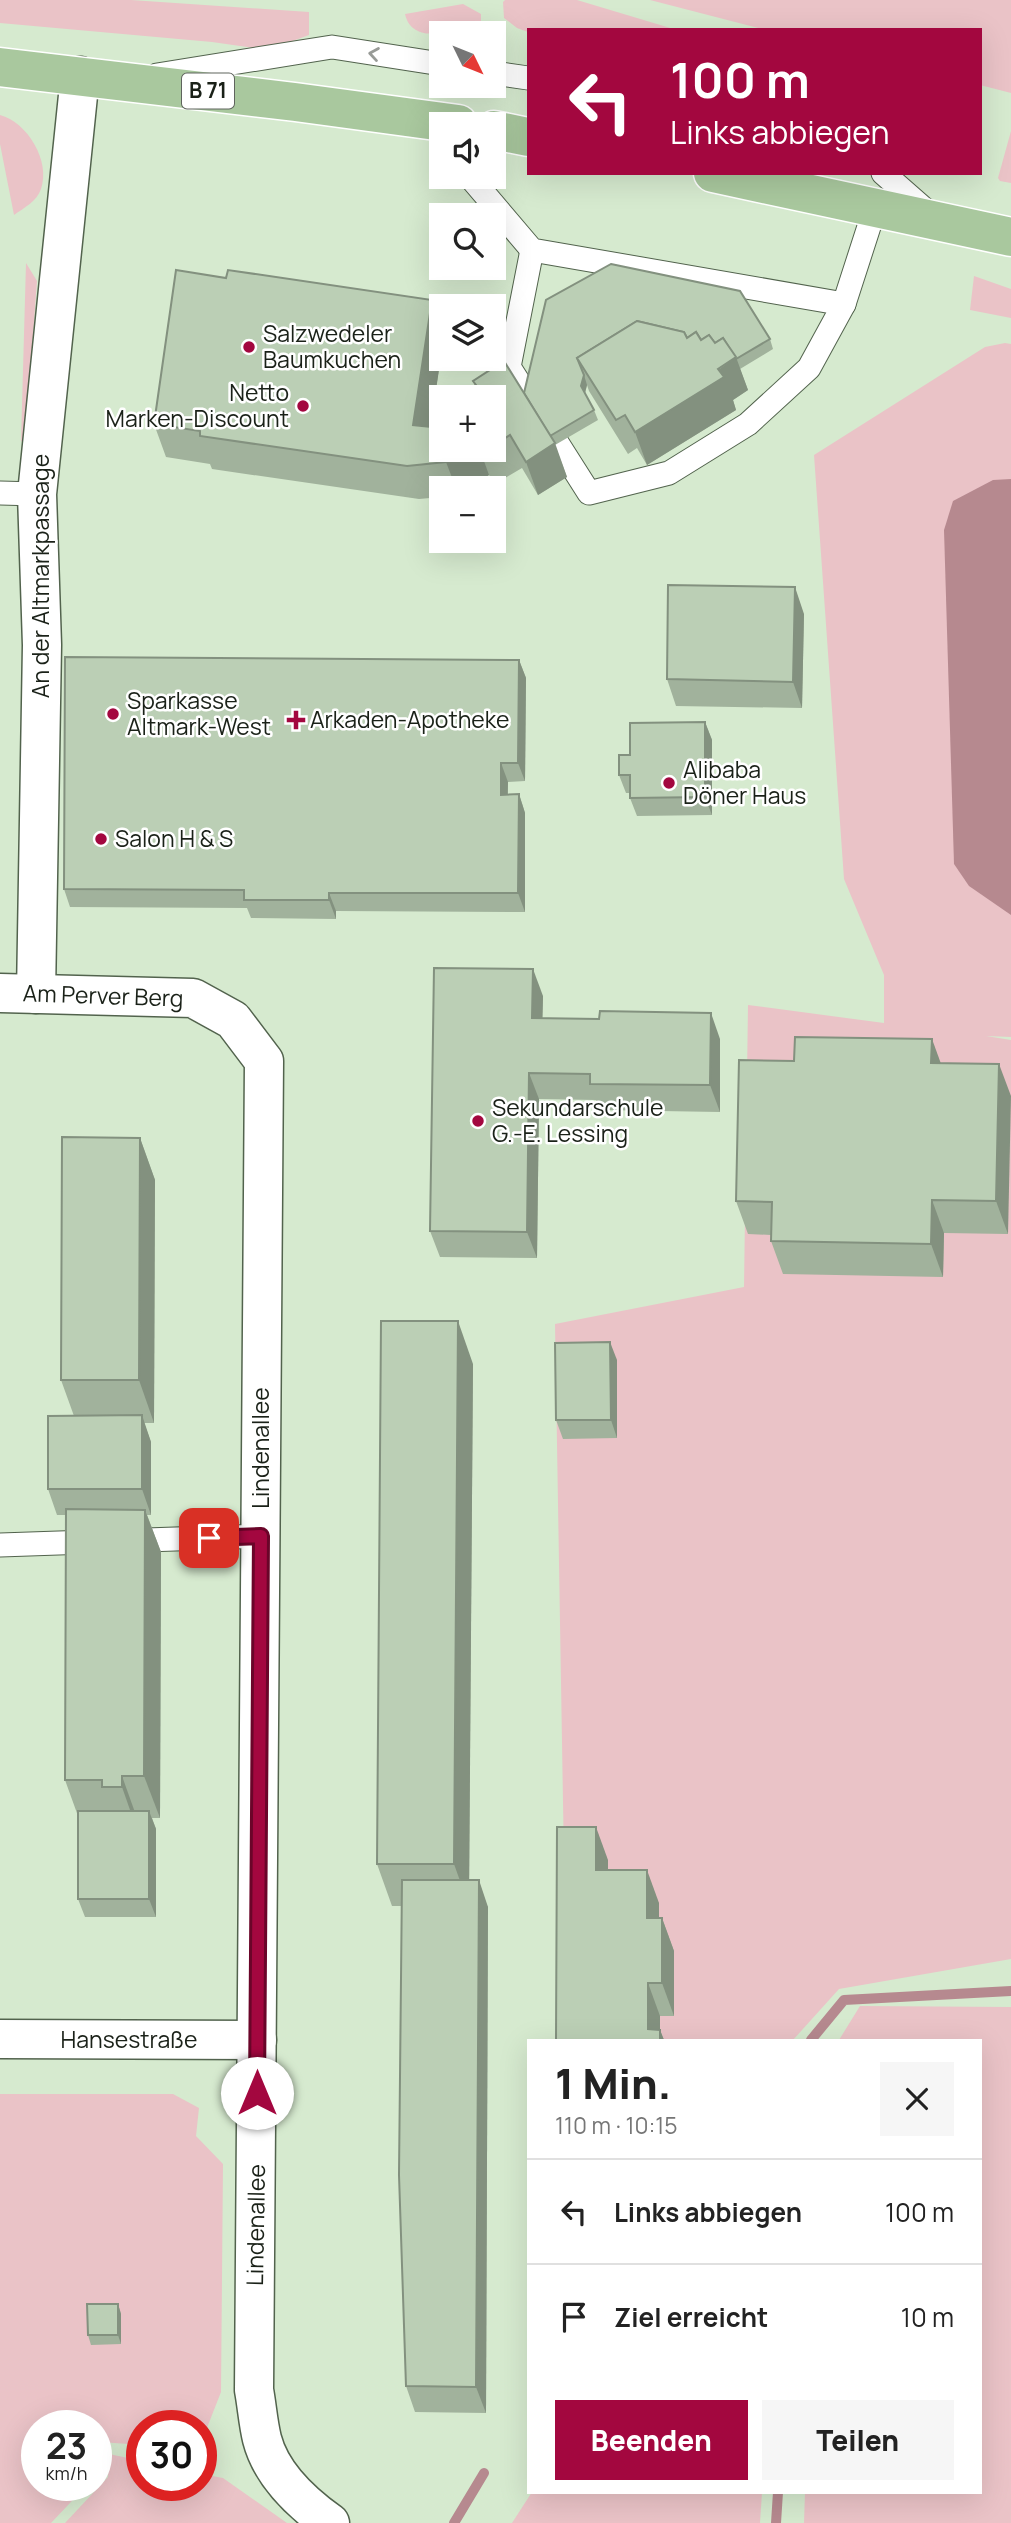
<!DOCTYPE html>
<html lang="de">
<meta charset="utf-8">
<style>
body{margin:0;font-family:Manrope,sans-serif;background:#f6f6f6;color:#222;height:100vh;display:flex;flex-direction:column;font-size:26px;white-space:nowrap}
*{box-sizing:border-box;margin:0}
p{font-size:23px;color:#767676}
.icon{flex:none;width:38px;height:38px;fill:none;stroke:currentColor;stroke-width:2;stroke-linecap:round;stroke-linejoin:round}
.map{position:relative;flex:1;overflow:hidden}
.sheet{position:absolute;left:527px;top:2039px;width:455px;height:455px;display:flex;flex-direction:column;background:#fff;border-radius:0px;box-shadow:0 7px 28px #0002}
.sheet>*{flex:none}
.guide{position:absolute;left:527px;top:28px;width:455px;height:147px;border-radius:0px;box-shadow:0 7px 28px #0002;background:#a3073f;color:#fff;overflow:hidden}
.needle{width:46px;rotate:133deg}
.fabs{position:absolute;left:429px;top:21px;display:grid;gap:14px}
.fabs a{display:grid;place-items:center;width:77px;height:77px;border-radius:0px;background:#fff;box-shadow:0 7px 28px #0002;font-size:35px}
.speed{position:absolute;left:21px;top:2410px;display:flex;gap:14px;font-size:35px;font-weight:700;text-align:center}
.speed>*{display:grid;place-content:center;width:91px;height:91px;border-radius:50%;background:#fff;box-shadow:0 7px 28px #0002;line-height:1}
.speed small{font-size:18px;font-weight:400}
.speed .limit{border:10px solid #d22;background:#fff;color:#111}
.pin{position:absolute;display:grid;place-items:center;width:60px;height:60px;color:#fff;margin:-30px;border-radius:14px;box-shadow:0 4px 10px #0006}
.me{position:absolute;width:77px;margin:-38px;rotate:0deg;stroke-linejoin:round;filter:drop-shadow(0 0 5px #0008)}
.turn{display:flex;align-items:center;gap:24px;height:147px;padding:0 28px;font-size:32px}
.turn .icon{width:91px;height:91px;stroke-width:2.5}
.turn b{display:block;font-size:49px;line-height:60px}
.round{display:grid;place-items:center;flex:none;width:74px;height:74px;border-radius:0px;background:#f6f6f6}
.head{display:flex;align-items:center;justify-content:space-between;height:119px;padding:0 28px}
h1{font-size:42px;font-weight:800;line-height:52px}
.primary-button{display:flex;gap:14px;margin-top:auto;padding:14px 28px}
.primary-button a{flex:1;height:80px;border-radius:0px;background:#a3073f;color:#fff;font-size:28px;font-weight:800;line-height:80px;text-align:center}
.primary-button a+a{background:#f6f6f6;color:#222}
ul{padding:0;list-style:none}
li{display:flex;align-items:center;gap:21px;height:105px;padding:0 28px;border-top:2px solid #e0e0e0}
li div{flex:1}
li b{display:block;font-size:26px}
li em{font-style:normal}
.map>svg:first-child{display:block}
</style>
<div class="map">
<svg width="1011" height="2523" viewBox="0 0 1011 2523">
<rect width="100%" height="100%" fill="#d6eacf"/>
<!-- green -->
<g fill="#eac3c7">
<path d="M0 0H131L309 12V35L268 50 212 42 0 23Z"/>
<path d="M505 0H577L677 30H528V32L517 28 504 18 503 2Z"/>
<path d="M650 0H1011V93L980 85V30H766Z"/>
<path d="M463 4 481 14V21C475 28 470 28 461 30 442 34 411 41 405 14Z"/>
<path d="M0 115C27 122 51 161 41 189 37 201 24 208 14 215L0 144Z"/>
<path d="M1011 131V183L1000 181 998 178Z"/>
<path d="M26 263 37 281 25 443 21 441Z"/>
<path d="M974 276 1011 289V318L970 310Z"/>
<path d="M1005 343 1011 344V1037L986 1036 1011 1040V1959L839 1989 793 2040H567L555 1324 744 1287 748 1005 884 1023V975L844 879 814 455 985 347Z"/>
<path d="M860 2006 1011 2007V2523H804L805 2492H980V2040H839Z"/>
<path d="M0 2094H173L199 2108 196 2136 223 2164 221 2392 201 2443V2426H142V2445L100 2442 96 2473V2426H37V2485H87L51 2523H0Z"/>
<path d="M109 2454 142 2461V2485H201V2474L223 2478 287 2523H65L108 2477Z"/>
<path d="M532 2492H762L760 2523H512Z"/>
</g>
<!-- water -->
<path fill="#b6898f" d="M1011 479V915L969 886 954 864 944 530 953 501 993 480Z"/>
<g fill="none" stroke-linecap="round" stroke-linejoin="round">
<!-- stream -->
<g stroke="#b6898f" stroke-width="10">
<path d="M811 2040 844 2000 1011 1991"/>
<path d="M454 2523 484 2473"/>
<path d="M776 2523 778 2492"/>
</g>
<defs>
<g id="lane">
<path d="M494 73 528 78"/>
<path d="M157 75 332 47 441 64"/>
<path d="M883 173 932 216"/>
<path d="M470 177 532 250 844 304"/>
<path d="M532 250 509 367 589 493 669 473 748 424 809 368 844 304 875 208"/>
<path d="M0 493 37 494"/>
<path d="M0 1545 261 1536"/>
</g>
<g id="street">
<path d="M0 993 193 998 233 1020 264 1061 254 2390C257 2406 258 2423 262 2439 271 2474 302 2503 330 2523"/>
<path d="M36 994 42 645 37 494 80 76"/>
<path d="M0 2039 257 2040"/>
</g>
<g id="primary">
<path d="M0 67 295 102 458 124"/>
<path d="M494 130 528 137"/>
<path d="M713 173 1011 237"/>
</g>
</defs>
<!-- lane casing -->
<use href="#lane" stroke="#52634d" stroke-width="25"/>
<!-- street casing -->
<use href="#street" stroke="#52634d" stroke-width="41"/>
<!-- primary casing -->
<use href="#primary" stroke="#fff" stroke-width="41"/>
<!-- lane -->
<use href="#lane" stroke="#fff" stroke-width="23"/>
<!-- street -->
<use href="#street" stroke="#fff" stroke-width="38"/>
<!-- primary -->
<use href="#primary" stroke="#a9c89e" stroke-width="38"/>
</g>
<!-- wall -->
<g fill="#a1b29c">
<path d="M226 278 432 300 441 324V356L430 427 441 450H494V397L477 391 473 381 524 393 546 300 770 339 773 349 740 369 748 390 733 400 736 410 647 465 637 448 628 454 589 391 587 385 585 394 594 410 598 420 555 445 567 477 538 495 522 468 495 484 489 475 469 488H441V497L419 499 212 469 210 464 166 457 154 424Z"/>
<path d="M804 614 802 708 676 706 667 679Z"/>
<path d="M519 660 526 678 525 781 508 782V795L519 794 525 813V912L336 911V919L251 918 247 908 70 907 64 889Z"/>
<path d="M705 722 712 740V815L637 816 630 798V793H626L619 775 630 755Z"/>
<path d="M543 996 542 1018 720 1039V1112L600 1110 596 1100 539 1099 537 1258 440 1257 430 1231Z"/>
<path d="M940 1063 999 1064 1008 1234 944 1233 943 1277 783 1274 771 1241V1235L748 1234 736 1201Z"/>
<path d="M140 1138 155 1180 154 1423H144L151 1442V1515H147L161 1552 160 1818H152L156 1829V1917H85L78 1899V1816L65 1780 66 1515H57L48 1489 74 1416 61 1380Z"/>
<path d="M617 1360V1438L563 1439 556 1420Z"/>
<path d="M473 1364 469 1880 488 1907 486 2413 415 2412 406 2386 401 1906H392L377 1864Z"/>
<path d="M608 1860V1870L659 1903V1918H662L674 1951V2016H660V2030L664 2040H556Z"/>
<path d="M118 2304 121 2314V2344L91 2345 88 2335Z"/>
</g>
<!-- shaded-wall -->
<g fill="#83917f">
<path d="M432 300 441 324V356L426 458 413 425Z"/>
<path d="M736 357 748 390 733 400 736 410 647 465 635 432Z"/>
<path d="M584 375 587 385 584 396 581 386Z"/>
<path d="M555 443 567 477 538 495 526 462Z"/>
<path d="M465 450H480L489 475 469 488H456L446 462Z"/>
<path d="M795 587 804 614 802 708 793 682Z"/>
<path d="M519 660 526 678 525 781 518 763Z"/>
<path d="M705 722 712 740V815L705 797Z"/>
<path d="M501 763 508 782 507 813 501 795Z"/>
<path d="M519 794 525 813V912L518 893Z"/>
<path d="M329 893 336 911V919L329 900Z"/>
<path d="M533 969 543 996 542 1044 532 1018Z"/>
<path d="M711 1013 720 1039V1112L710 1085Z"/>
<path d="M932 1039 944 1072 931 1063Z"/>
<path d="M999 1064 1011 1096 1008 1234 996 1201Z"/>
<path d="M529 1073 539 1099 537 1258 527 1232Z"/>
<path d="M140 1138 155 1180 154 1423 139 1380Z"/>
<path d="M932 1200 944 1233 943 1277 931 1244Z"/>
<path d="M458 1321 473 1364 469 1906 454 1864Z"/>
<path d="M610 1342 617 1360V1438L611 1420Z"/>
<path d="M142 1415 151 1442V1515L142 1489Z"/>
<path d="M145 1510 161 1552 160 1818 144 1776Z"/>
<path d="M122 1776 137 1818V1830L122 1787Z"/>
<path d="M149 1811 156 1829V1917L149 1899Z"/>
<path d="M596 1827 608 1860V1903L596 1870Z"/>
<path d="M647 1870 659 1903V1951L647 1918Z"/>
<path d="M479 1880 488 1907 486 2413 476 2387Z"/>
<path d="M662 1918 674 1951V2016L662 1983Z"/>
<path d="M648 1983 660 2016V2040L648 2029Z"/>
<path d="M660 2030 664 2040H660Z"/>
<path d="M118 2304 121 2314V2344L118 2335Z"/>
</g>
<!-- building -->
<g fill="#bbcfb5" stroke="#83917f" stroke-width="2">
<path d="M611 264 740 291 770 339 736 359 723 338 715 343 709 335 701 340 696 332 687 338 684 332 637 321 577 358 584 375 581 386 594 410 550 436 524 393 546 300Z"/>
<path d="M176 270 226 278 228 270 432 300 413 425 431 427 433 418 441 413V450H465L446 462 407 466 200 436V431L154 424Z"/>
<path d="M637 321 684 332 687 338 696 332 701 340 709 335 715 343 723 338 736 357 718 369 724 377 635 432 625 415 616 420 577 358Z"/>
<path d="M504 361 555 443 526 462 510 435 494 445V397H466L479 389 473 381Z"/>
<path d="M668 585 795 587 793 682 667 679Z"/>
<path d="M65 657 519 660 518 763H501V795L519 794 518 893H329V900H244V890L64 889Z"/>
<path d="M705 722V797L630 798V775H619V755H630V723Z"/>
<path d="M434 968 533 969 532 1018 599 1019 600 1011 711 1013 710 1085 590 1084V1074L529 1073 527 1232 430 1231Z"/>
<path d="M795 1037 932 1039 931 1063 999 1064 996 1201 932 1200 931 1244 771 1241 772 1202 736 1201 739 1060 794 1061Z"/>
<path d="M62 1137 140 1138 139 1380H61Z"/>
<path d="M381 1321H458L454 1864H377Z"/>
<path d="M610 1342 611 1420H556L555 1343Z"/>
<path d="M142 1415V1489H48V1416Z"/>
<path d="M66 1509 145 1510 144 1776H122V1787H102V1780H65Z"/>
<rect x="78" y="1811" width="71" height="88"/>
<path d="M557 1827H596V1870H647V1918H662V1983H648V2029L660 2030V2040H556Z"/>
<path d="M402 1880H479L476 2387 406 2386 399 2175Z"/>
<path d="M87 2304H118V2335H88Z"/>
</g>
<!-- one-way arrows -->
<defs><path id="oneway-chevron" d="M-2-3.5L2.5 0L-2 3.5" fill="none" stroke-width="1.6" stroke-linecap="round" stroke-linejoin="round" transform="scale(1.75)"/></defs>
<use stroke="#989b97" href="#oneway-chevron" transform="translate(374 54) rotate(-171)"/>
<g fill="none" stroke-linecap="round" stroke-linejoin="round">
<defs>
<path id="route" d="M209 1538 261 1536 257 2093"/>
</defs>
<!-- route casing -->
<use href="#route" stroke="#6a0529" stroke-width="18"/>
<!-- route -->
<use href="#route" stroke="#a3073f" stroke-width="12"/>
</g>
<!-- markers -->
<g fill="#a3073f" stroke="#fff" stroke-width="2.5">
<circle cx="249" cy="347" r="7"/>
<circle cx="303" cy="406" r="7"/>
<circle cx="113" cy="714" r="7"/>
<path d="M292.5 709.5h7v7h7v7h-7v7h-7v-7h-7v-7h7z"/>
<circle cx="669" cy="783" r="7"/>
<circle cx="101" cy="839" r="7"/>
<circle cx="478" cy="1121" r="7"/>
</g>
<g text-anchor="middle" stroke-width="5" stroke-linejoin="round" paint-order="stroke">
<!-- shield labels -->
<rect fill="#fff" stroke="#5f645d" stroke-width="2" x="182" y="73.5" width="52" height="35" rx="5"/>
<g font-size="21" font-weight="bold" fill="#1a2118">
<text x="208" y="98">B 71</text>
</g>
<!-- poi labels -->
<g font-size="23" fill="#1a2118" stroke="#fff" text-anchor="start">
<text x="263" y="342">Salzwedeler<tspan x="263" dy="26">Baumkuchen</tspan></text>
<text x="289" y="401" text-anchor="end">Netto<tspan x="289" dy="26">Marken-Discount</tspan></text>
<text x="127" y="709">Sparkasse<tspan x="127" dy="26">Altmark-West</tspan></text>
<text x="310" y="728">Arkaden-Apotheke</text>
<text x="683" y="778">Alibaba<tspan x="683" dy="26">Döner Haus</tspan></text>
<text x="115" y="847">Salon H &amp; S</text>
<text x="492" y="1116">Sekundarschule<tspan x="492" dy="26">G.-E. Lessing</tspan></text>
</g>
<!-- street labels -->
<g font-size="23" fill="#1a2118" stroke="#fff">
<text transform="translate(41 576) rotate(-90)" y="8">An der Altmarkpassage</text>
<text transform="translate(103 996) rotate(2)" y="8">Am Perver Berg</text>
<text transform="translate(261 1448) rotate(-90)" y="8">Lindenallee</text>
<text x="129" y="2048">Hansestraße</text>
<text transform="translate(256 2225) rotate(-89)" y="8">Lindenallee</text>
</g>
</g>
</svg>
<div class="fabs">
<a><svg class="needle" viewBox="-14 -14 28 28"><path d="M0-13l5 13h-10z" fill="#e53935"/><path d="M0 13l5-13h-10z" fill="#767676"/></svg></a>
<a><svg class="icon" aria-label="sound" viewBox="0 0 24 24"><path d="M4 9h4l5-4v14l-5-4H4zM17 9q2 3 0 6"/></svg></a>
<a><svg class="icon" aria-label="search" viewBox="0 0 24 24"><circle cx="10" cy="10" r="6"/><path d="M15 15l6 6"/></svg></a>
<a><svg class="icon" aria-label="layers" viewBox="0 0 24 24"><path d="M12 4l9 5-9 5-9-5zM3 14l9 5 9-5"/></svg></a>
<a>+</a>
<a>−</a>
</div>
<div class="speed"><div>23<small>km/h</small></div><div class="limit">30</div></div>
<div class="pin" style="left:209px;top:1538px;background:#d93025"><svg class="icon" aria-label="arrive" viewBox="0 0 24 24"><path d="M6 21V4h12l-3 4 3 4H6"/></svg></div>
<svg class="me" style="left:257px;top:2093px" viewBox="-20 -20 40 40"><circle r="19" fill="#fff"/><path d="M0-13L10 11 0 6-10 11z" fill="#a3073f"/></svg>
<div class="guide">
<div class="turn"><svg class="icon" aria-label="left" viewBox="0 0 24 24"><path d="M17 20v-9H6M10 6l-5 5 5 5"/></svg><div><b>100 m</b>Links abbiegen</div></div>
</div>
<section class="sheet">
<div class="head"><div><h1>1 Min.</h1><p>110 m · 10:15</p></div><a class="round"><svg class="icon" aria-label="close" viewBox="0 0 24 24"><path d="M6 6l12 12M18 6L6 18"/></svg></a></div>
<ul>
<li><svg class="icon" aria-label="left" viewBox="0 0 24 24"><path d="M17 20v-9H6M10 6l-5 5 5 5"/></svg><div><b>Links abbiegen</b></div><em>100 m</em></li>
<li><svg class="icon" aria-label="arrive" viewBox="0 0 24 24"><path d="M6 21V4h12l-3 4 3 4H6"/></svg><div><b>Ziel erreicht</b></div><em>10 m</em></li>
</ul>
<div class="primary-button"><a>Beenden</a><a>Teilen</a></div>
</section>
</div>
